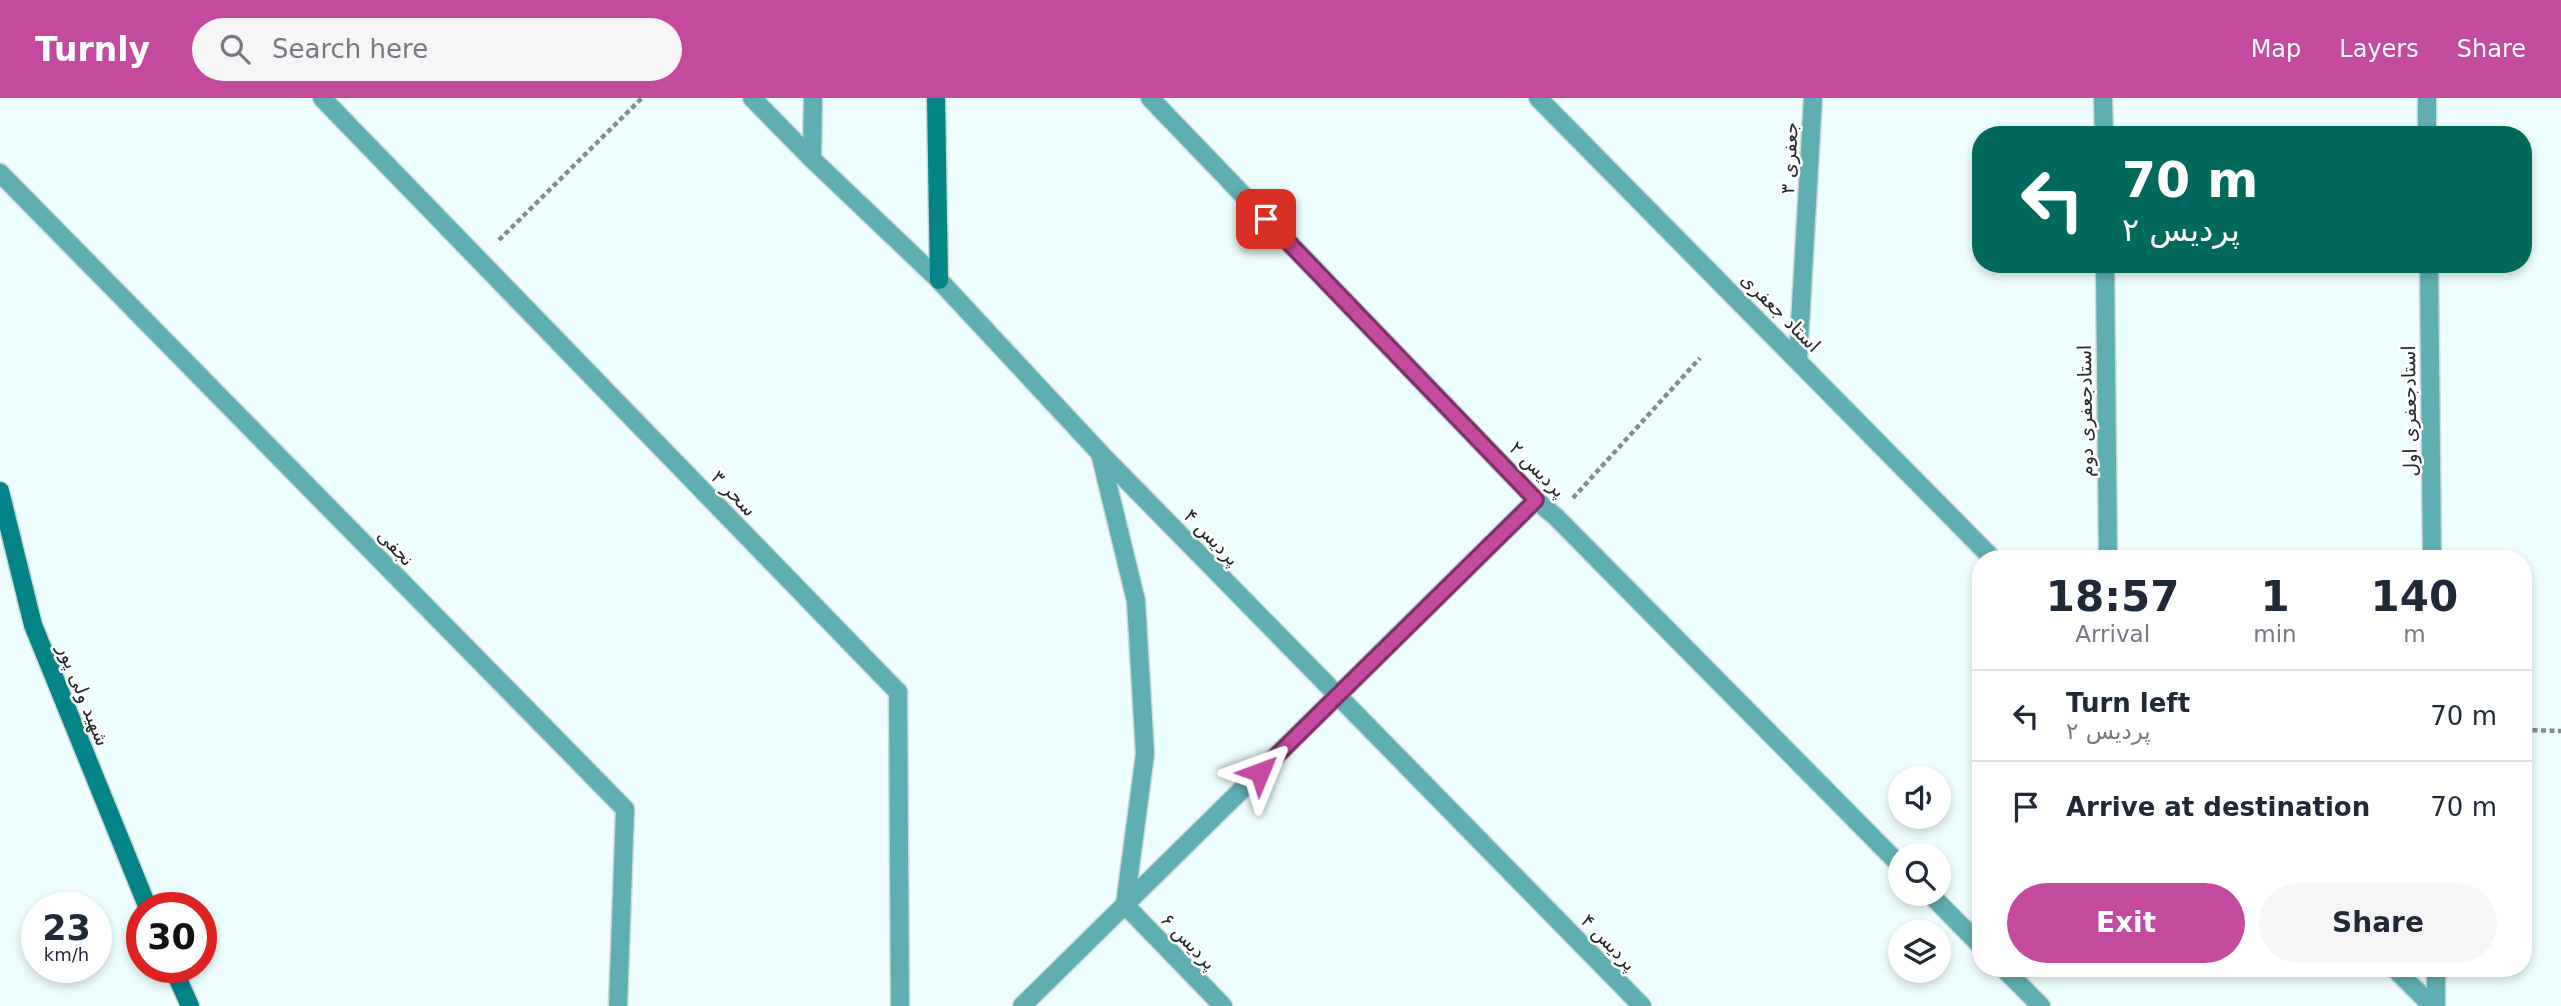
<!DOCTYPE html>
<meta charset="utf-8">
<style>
body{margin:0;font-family:"DejaVu Sans","Noto Naskh Arabic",sans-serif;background:#f6f6f7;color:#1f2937;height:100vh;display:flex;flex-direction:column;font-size:26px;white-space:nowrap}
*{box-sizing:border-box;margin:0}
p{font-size:23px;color:#747a83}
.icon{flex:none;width:38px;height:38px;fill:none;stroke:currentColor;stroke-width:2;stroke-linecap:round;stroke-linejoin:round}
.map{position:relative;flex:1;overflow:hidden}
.details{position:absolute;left:1972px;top:452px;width:560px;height:427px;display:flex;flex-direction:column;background:#fff;border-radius:28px;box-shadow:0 4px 10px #0003}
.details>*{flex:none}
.banner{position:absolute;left:1972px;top:28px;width:560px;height:147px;border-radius:28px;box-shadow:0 4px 10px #0003;background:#00695c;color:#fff;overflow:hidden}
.controls{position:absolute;left:1888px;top:668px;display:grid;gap:14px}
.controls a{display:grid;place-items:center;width:63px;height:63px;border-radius:50%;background:#fff;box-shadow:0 4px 10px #0003;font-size:35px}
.speed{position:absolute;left:21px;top:794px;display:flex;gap:14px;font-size:35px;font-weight:700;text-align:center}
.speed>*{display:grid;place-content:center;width:91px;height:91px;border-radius:50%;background:#fff;box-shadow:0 4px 10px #0003;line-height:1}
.speed small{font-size:18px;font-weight:400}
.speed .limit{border:10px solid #d22;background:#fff;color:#111}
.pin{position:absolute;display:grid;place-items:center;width:60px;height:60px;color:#fff;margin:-30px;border-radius:14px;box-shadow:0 4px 10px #0006}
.me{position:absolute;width:77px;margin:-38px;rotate:46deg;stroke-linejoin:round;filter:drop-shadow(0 0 5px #0008)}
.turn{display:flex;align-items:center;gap:24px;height:147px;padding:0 35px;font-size:32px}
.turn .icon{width:91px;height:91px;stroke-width:2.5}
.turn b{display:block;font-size:49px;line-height:60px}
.eta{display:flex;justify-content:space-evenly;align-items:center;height:119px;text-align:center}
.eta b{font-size:42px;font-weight:600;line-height:49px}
.button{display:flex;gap:14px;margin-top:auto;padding:14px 35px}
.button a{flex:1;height:80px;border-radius:42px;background:#c34a9e;color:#fff;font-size:28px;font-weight:600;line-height:80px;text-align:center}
.button a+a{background:#f6f6f7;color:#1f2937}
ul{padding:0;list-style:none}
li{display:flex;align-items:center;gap:21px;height:91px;padding:0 35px;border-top:2px solid #e0e1e3}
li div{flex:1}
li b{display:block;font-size:26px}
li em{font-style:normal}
header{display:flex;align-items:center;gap:42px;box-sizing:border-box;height:98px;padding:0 35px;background:#c34a9e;color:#fff}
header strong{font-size:33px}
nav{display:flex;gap:38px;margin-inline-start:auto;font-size:24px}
.search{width:490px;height:63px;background:#f6f6f7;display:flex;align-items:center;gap:18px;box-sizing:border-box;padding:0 24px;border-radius:38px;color:#747a83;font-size:26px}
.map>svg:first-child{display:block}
</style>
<header>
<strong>Turnly</strong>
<div class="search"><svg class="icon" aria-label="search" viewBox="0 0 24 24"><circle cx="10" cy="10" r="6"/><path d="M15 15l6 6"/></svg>Search here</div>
<nav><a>Map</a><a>Layers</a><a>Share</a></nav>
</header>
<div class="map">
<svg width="2561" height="908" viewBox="0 0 2561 908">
<rect width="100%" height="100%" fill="#eefefe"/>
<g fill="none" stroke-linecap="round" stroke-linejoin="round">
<defs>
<g id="minor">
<path d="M322 0 898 594"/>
<path d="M752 0 812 61 939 182 1100 355 1642 908"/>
<path d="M1150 0 1536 402 1556 419 1900 767"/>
<path d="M1538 0 1992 460"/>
<path d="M2103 0 2104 37"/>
<path d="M2427 0V37"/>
<path d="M812 61 813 0"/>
<path d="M0 75 625 711 618 908"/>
<path d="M2105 166 2108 460"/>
<path d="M2429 166 2432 460"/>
<path d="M1798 261 1813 0"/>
<path d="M1100 355 1136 503 1145 656 1125 807"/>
<path d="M1930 796 1981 848"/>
<path d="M1125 807 1223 908"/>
<path d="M2003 870 2041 908"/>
<path d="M2394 870 2432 908"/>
<path d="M2436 870V908"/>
<path d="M1022 908 1536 402"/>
</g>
<path id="tertiary" d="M898 594 900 908"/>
<g id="secondary">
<path d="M936 0 939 182"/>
<path d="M0 393 33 527 148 810"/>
<path d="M173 870 190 908"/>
</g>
</defs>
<!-- minor casing -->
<use href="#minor" stroke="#c9d8d8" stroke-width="21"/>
<!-- tertiary casing -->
<use href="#tertiary" stroke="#c9d8d8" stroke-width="21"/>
<!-- secondary casing -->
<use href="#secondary" stroke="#c9d8d8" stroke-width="21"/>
<!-- path -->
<g stroke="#818d8d" stroke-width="4.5" stroke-dasharray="5 3.5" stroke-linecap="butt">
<path d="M499 142 642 0"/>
<path d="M1573 400 1700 260"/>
<path d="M2524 632 2561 633"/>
</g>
<!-- minor -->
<use href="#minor" stroke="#5faeb1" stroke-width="18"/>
<!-- tertiary -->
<use href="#tertiary" stroke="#5faeb1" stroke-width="18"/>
<!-- secondary -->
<use href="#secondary" stroke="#028488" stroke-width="18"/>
</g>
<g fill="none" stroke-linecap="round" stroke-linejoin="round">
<defs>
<path id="route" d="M1260 674 1536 402 1266 121"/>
</defs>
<!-- route casing -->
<use href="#route" stroke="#7f3067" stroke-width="18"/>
<!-- route -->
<use href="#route" stroke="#c34a9e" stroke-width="12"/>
</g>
<g text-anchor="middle" stroke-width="5" stroke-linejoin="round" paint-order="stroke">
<!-- street labels -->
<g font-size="19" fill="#222a2a" stroke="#fff">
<text transform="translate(1789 60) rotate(-87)" y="7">جعفری ۳</text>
<text transform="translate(1781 214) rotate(45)" y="7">استاد جعفری</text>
<text transform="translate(2085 313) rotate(-91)" y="7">استادجعفری دوم</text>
<text transform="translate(2409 313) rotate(-91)" y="7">استادجعفری اول</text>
<text transform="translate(1538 371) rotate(45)" y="7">پردیس ۲</text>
<text transform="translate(734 395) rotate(46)" y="7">سحر ۳</text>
<text transform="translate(1212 439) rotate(46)" y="7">پردیس ۴</text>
<text transform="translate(396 449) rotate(46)" y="7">نجفی</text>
<text transform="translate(84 597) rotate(68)" y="7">شهید ولی پور</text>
<text transform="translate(1189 843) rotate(46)" y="7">پردیس ۶</text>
<text transform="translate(1609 844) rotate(46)" y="7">پردیس ۴</text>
</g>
</g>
</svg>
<div class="controls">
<a><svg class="icon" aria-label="sound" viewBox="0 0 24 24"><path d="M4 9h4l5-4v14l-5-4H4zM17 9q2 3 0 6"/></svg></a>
<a><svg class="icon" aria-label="search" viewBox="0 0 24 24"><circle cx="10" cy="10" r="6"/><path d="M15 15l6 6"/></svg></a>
<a><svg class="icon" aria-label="layers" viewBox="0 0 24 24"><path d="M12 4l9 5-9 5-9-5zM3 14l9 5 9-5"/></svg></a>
</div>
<div class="speed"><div>23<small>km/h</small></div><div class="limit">30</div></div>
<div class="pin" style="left:1266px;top:121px;background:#d93025"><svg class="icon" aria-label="arrive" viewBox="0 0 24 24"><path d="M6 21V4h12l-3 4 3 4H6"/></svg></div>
<svg class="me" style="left:1260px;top:674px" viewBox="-20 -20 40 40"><path d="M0-17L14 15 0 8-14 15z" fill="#c34a9e" stroke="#fff" stroke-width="4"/></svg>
<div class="banner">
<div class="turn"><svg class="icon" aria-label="left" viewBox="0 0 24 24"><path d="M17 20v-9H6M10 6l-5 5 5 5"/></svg><div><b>70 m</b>پردیس ۲</div></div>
</div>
<section class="details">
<div class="eta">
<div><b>18:57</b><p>Arrival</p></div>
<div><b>1</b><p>min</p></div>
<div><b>140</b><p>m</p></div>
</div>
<ul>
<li><svg class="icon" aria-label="left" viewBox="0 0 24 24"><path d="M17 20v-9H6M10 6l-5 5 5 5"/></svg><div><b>Turn left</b><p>پردیس ۲</p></div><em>70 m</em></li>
<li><svg class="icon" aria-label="arrive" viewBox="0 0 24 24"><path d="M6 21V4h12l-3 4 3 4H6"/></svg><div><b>Arrive at destination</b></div><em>70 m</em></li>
</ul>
<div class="button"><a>Exit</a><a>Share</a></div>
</section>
</div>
